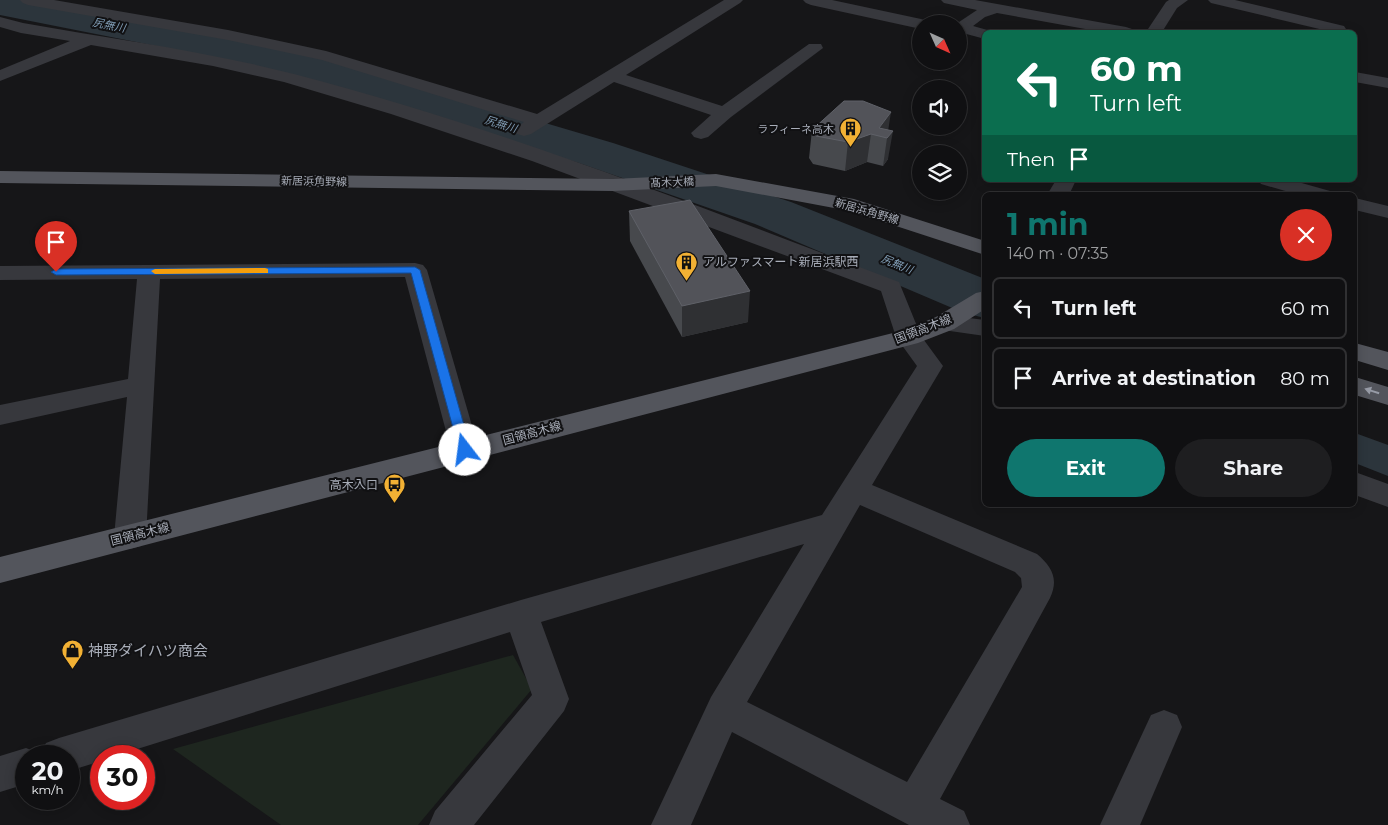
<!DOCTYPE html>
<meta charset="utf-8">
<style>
body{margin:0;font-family:Montserrat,"Noto Sans JP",sans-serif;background:#1e1e20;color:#f1f3f6;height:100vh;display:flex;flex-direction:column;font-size:19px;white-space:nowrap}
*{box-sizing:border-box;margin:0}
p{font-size:16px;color:#9c9d9f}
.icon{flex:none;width:28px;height:28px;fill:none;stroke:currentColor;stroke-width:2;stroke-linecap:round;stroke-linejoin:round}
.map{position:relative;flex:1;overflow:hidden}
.sheet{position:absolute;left:982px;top:192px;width:375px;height:315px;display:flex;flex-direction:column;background:#101012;border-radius:8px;box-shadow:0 2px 12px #0003,0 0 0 1px #303032}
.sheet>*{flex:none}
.banner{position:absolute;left:982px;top:30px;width:375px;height:152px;border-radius:8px;box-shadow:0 2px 12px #0003,0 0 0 1px #303032;background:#0b6e4f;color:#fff;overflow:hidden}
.needle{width:32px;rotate:135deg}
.tools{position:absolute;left:912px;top:15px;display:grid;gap:10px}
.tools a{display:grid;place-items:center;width:55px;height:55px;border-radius:50%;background:#101012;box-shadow:0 2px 12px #0003,0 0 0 1px #303032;font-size:25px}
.speed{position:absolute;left:15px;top:745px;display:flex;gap:10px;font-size:25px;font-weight:700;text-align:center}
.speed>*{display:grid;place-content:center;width:65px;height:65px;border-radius:50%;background:#101012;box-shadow:0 2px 12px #0003,0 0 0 1px #303032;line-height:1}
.speed small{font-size:12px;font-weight:400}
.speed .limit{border:8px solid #d22;background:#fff;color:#111}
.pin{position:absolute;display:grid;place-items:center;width:42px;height:42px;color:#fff;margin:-51px -21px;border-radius:50% 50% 50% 0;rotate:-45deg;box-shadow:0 0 5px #0007}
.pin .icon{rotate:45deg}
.me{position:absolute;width:55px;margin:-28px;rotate:345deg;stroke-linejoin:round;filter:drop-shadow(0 0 4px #0008)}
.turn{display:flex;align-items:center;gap:18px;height:105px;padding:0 25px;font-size:22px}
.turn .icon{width:65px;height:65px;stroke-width:2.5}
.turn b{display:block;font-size:35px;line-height:42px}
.then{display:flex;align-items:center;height:48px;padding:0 25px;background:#0003;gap:10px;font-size:19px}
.round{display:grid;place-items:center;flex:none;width:52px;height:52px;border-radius:26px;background:#1e1e20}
.head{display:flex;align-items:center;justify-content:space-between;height:85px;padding:0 25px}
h1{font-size:30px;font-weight:700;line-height:38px;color:#0f766e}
.primary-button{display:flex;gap:10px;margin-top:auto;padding:10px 25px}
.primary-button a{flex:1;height:58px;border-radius:30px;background:#0f766e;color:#fff;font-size:20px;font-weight:700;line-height:58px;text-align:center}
.primary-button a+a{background:#1e1e20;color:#f1f3f6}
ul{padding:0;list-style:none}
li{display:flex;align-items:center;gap:15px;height:62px;margin:0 10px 8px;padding:0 15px;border:2px solid #303032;border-radius:8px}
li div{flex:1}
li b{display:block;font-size:19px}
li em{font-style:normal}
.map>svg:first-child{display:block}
</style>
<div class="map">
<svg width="1388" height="825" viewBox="0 0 1388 825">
<rect width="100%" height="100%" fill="#161618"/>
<!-- green -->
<path fill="#1e261f" d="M513 655 532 689 418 825H281L173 749Z"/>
<!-- water -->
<path fill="#2c353c" d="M1355 433 1388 445V476L1355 463Z"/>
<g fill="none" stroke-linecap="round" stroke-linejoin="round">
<!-- river -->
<path fill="#2c353c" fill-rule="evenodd" d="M0 0H38L225 35 365 70 613 143 791 202 985 279V318L964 313 755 224 579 163 335 88 222 59 0 15Z"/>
<!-- minor -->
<g fill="#37383d" fill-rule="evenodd">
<path d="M20 0H54L228 30 326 51 537 114 724 0H743L740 3 626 75 722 106 809 44H821L823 48 731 117 708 137 701 139 694 137 691 133 711 115 614 82 531 134 524 136 517 134 514 130 524 122 322 60 228 40 28 5 23 3Z"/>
<path d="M803 0H832L921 19 927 21 929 24H921V29L811 5 806 3Z"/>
<path d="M941 0H975L1126 27 1132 29 1134 32H1102L997 13 985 17 973 26 991 31 992 32H985V39L959 32V24H956L977 10 944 3Z"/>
<path d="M1169 0H1188L1177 8 1162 32H1146L1166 2Z"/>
<path d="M1208 0H1235L1344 26 1346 29 1344 32H1332L1211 3Z"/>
<path d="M0 17 23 23C113 39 205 51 294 74 499 127 702 208 899 282L921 336 943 366 872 485 1037 554C1052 567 1059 579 1050 598L940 799 964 811 970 825H909L732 732 691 825H651L711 697 804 544 541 622 569 699 564 711 474 825H429L435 811 532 695 510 632 115 756H101V761L69 771V756H26V784L0 792V756L26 748 39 753 40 755 46 743 59 738 521 600 822 515 917 366 896 337 881 291 532 161 391 114 284 82 213 66 91 45 0 81V70L70 41 21 33 0 27ZM860 505 1015 572 1021 578 1022 587 907 782 747 702Z"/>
<path d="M1355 72 1388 78V88L1355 82Z"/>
<path d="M1056 180H1076L1069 195H1047Z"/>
<path d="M1258 180H1291L1330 191 1334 195H1299L1261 184Z"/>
<path d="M1355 198 1388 206V218L1355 210Z"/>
<path d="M415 263 423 265 427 270 479 450 475 457 465 460 455 457 451 450 405 277 160 279 146 537 141 546 130 549 119 546 114 537 127 397 0 425V405L128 379 137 279 0 280V266Z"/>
<path d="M945 315 985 320V336L936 329 933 323 936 317Z"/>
<path d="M1355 472 1388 484V507L1355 495Z"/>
<path d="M1164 710 1177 715 1182 727 1140 825H1100L1151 715Z"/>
</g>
<!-- major -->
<g fill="#53555c" fill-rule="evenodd">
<path d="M0 171 613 179 716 174 854 199 985 241V255L850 211 716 186 613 191 0 183Z"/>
<path d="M985 291V309L954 329 918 343 0 583V557L901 331 936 317 976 293Z"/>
<path d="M1355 343 1388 352V370L1355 360Z"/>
<path d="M1355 377 1388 387V405L1355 395Z"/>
</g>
</g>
<!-- wall -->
<g fill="#47494d">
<path d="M812 130H888V159L883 166 867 162 845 171 813 164 809 158Z"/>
<path d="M629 211 748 322 682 337 630 241Z"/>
</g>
<!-- shaded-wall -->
<g fill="#2f3033">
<path d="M891 112 887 138 879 128Z"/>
<path d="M893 131 888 159 883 166 887 138Z"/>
<path d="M871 134 867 162 845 171 848 142Z"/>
<path d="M750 291 748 322 682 337V306Z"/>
</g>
<!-- building -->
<g fill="#525359" stroke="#5f6168">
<path d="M844 101H863L891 112 879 128 893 131 887 138 871 134 848 142 816 136 812 130Z"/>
<path d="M690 200 750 291 682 306 629 211Z"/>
</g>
<!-- one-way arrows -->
<defs><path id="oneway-solid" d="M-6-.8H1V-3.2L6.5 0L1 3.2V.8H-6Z" transform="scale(1.25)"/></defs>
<use fill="#979ba6" href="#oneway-solid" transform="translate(1372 391) rotate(-162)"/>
<!-- route -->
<path fill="#1a73e8" stroke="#114b97" d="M415 267 420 270 471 450 465 454 459 450 411 273 56 275 51 272 56 269Z"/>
<!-- slow -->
<path fill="#f59e0b" d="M265 268 268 269V273L155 274 151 271 155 269Z"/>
<!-- icons -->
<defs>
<symbol id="building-pin" viewBox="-11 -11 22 30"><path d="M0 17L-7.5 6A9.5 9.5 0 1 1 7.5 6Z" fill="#f2b134" stroke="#111113"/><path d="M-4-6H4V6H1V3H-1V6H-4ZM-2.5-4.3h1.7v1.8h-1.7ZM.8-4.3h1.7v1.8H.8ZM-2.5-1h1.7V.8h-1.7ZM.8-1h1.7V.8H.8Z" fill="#111"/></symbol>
<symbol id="bus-pin" viewBox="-11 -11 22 30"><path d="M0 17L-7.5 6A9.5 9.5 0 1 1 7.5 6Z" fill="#f2b134" stroke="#111113"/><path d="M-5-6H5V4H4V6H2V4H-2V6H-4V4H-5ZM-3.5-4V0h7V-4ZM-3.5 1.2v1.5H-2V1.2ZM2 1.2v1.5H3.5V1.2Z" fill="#111"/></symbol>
<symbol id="shop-pin" viewBox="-11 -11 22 30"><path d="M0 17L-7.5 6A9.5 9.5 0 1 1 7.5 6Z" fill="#f2b134" stroke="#111113"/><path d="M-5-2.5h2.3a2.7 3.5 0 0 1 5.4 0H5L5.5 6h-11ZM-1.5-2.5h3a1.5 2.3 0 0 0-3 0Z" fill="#111"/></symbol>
</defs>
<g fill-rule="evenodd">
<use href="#building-pin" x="838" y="116" width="25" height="34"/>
<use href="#building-pin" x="674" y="250" width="25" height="34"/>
<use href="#bus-pin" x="382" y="472" width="25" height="34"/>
<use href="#shop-pin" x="60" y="638" width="25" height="34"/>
</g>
<g text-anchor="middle" stroke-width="4" stroke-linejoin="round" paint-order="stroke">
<!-- far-water labels -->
<g font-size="11" font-style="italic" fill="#7f9bb3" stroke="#111113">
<text transform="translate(109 25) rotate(11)" y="4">尻無川</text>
<text transform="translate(501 124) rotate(17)" y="4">尻無川</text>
<text transform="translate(897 264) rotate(22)" y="4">尻無川</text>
</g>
<!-- far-poi labels -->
<g font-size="11" fill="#a8adb8" stroke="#111113" text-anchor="end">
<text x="834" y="133">ラフィーネ高木</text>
</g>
<!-- far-street labels -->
<g font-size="11" fill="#a8adb8" stroke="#111113">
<text transform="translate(314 181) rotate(1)" y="4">新居浜角野線</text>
<text transform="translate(672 182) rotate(-2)" y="4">髙木大橋</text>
<text transform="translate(867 211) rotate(16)" y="4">新居浜角野線</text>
</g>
<!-- poi labels -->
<g font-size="12" fill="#a8adb8" stroke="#111113" text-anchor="start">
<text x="703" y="266">アルファスマート新居浜駅西</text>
<text x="378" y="489" text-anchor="end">高木入口</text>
</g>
<!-- street labels -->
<g font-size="12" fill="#a8adb8" stroke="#111113">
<text transform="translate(923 329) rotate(-21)" y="4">国領高木線</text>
<text transform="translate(532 433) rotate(-15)" y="4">国領高木線</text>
<text transform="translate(140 534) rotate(-14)" y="4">国領高木線</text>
</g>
<!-- near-poi labels -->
<g font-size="15" fill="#a8adb8" stroke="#111113" text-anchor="start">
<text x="88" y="656">神野ダイハツ商会</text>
</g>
</g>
</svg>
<div class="tools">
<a><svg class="needle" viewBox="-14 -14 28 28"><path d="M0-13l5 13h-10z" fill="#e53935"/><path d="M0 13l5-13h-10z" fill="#9c9d9f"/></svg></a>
<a><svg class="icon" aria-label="sound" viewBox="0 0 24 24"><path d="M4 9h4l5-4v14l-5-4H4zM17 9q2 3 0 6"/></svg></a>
<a><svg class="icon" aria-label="layers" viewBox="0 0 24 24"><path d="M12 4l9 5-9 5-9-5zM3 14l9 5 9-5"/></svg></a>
</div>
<div class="speed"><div>20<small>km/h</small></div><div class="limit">30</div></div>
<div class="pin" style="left:56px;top:272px;background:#d93025"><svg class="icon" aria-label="arrive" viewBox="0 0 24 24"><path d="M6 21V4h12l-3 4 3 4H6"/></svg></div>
<svg class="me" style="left:465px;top:450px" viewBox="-20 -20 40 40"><circle r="19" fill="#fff"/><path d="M0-13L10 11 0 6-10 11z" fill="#1a73e8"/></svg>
<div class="banner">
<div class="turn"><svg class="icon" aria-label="left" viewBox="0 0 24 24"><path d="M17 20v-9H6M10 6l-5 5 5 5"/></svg><div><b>60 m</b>Turn left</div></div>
<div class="then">Then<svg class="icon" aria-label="arrive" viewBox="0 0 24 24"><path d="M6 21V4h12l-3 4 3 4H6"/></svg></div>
</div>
<section class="sheet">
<div class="head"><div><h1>1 min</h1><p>140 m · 07:35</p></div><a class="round" style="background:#d93025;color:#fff"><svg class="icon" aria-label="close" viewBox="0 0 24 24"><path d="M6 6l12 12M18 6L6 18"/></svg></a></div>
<ul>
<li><svg class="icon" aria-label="left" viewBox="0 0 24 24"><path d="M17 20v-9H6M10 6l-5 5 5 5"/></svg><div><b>Turn left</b></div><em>60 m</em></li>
<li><svg class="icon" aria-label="arrive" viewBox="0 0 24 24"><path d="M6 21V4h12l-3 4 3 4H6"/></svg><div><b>Arrive at destination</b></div><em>80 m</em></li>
</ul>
<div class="primary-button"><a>Exit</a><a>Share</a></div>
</section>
</div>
